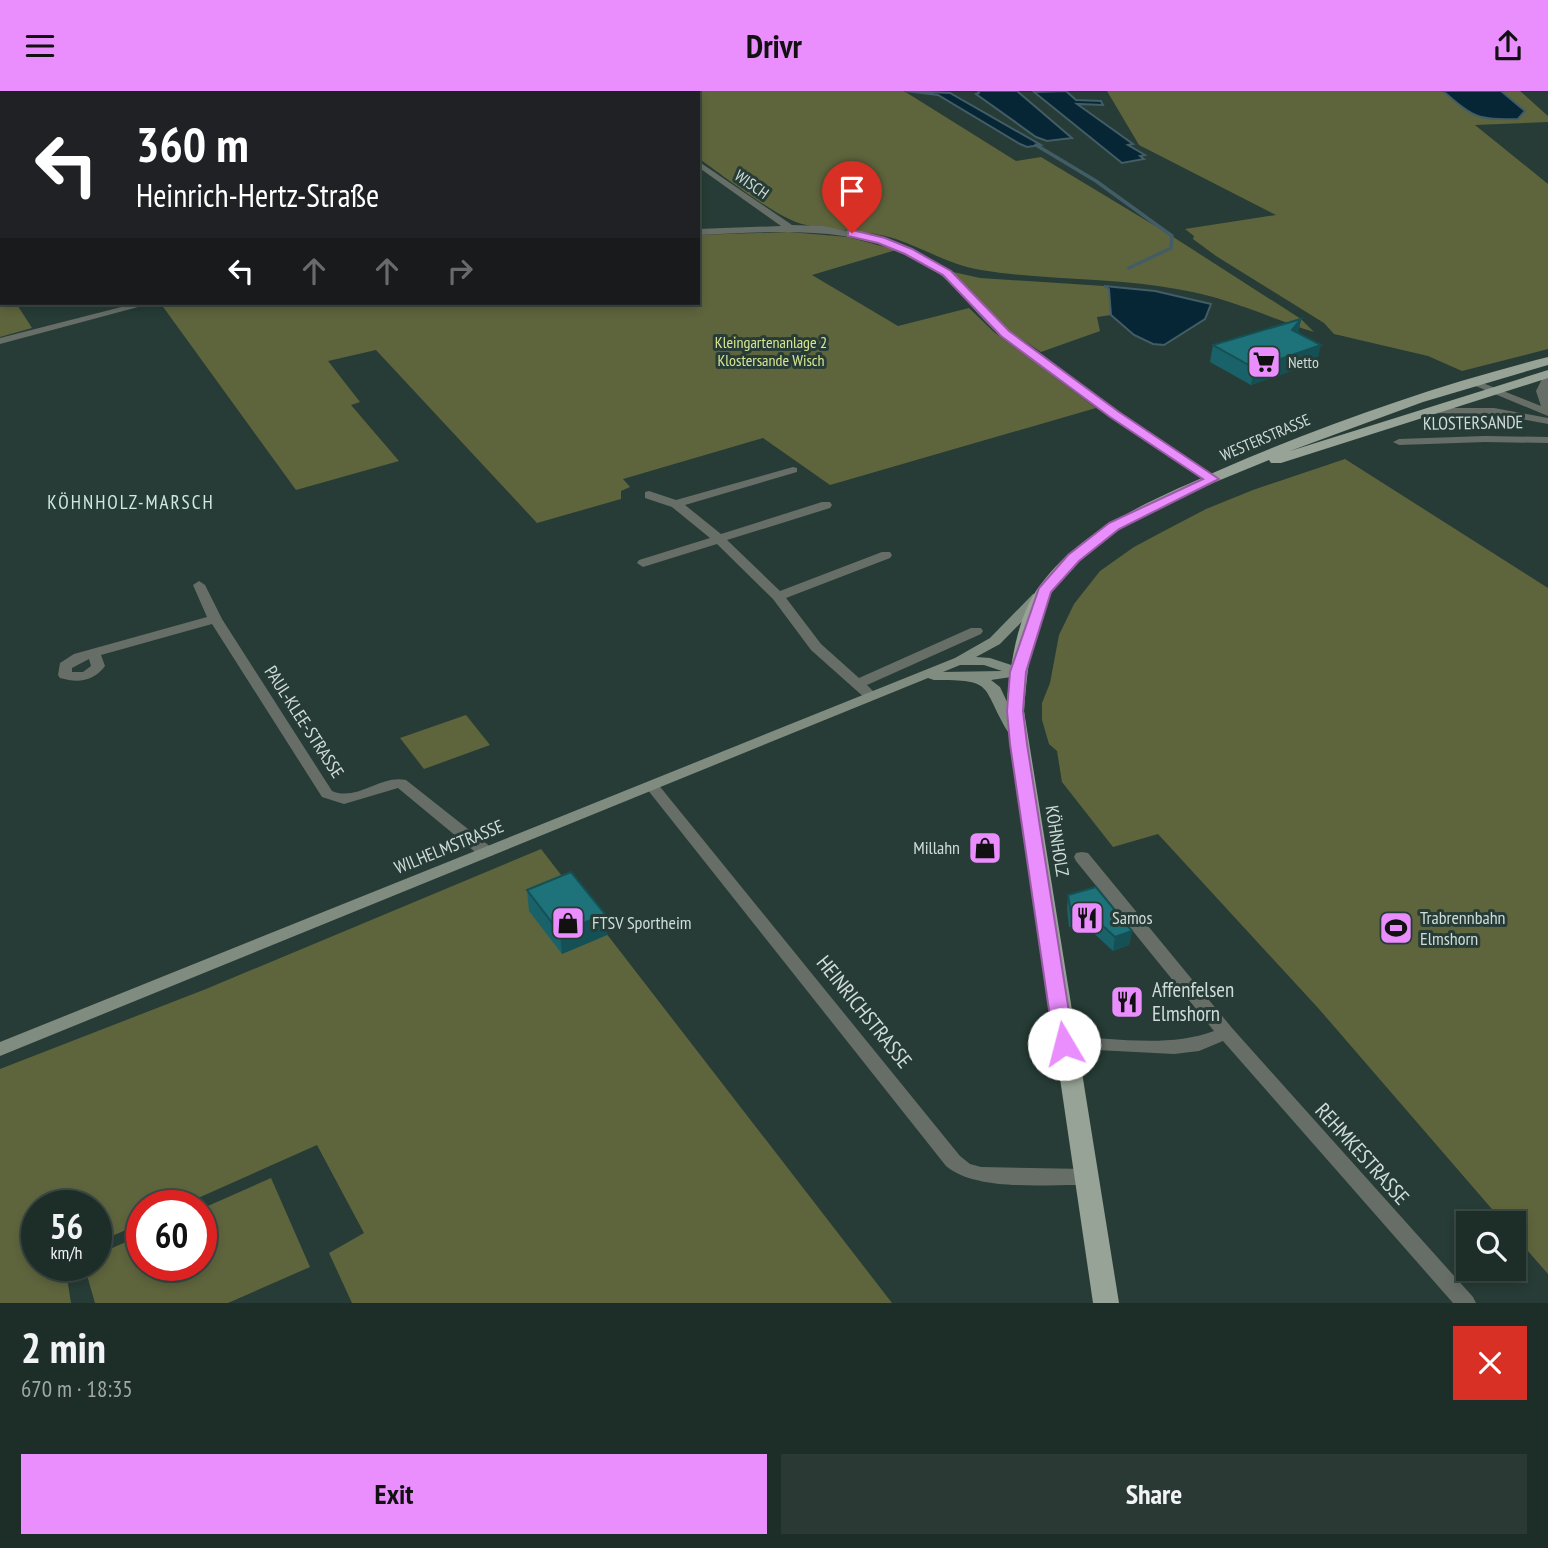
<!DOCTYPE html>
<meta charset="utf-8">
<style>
body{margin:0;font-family:"PT Sans Narrow",sans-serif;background:#2a3934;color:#f1f3f6;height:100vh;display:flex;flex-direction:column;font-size:26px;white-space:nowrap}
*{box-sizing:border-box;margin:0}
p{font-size:23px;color:#a0a8a8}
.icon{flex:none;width:38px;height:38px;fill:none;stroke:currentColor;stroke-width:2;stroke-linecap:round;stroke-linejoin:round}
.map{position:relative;height:1212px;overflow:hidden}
.side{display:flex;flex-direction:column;background:#1d2d28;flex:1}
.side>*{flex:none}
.hud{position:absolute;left:0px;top:0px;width:700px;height:214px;box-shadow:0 4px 10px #0003,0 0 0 2px #3b4945;background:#202124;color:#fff;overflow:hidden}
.fabs{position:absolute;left:1456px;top:1120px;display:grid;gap:14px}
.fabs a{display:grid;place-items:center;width:70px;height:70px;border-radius:0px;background:#1d2d28;box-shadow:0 4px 10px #0003,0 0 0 2px #3b4945;font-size:35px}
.speed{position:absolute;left:21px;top:1099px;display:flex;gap:14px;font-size:35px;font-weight:700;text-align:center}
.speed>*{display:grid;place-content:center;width:91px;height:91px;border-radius:50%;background:#1d2d28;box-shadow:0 4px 10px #0003,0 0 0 2px #3b4945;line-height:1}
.speed small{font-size:18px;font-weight:400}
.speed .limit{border:10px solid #d22;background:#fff;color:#111}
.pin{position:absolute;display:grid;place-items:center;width:60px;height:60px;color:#fff;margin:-72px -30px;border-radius:50% 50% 50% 0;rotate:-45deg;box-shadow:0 0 7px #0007}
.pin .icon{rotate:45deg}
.me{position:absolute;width:77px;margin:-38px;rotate:352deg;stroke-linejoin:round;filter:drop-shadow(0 0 5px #0008)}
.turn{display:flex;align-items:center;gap:24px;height:147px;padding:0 21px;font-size:32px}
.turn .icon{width:91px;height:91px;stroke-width:2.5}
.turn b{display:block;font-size:49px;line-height:60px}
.lanes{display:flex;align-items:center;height:66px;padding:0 21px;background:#0003;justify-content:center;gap:35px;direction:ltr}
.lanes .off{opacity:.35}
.round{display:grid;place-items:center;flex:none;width:74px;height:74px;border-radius:0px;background:#2a3934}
.head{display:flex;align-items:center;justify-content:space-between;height:119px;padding:0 21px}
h1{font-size:42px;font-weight:700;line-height:52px}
.button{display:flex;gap:14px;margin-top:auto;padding:14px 21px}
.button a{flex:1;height:80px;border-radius:0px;background:#ea8dfd;color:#111;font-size:28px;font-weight:700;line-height:80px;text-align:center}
.button a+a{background:#2a3934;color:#f1f3f6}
header{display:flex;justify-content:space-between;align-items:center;height:91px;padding:0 21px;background:#ea8dfd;color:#111;font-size:32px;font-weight:700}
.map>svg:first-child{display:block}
</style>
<header><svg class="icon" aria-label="menu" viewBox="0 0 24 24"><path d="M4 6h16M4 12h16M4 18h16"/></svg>Drivr<svg class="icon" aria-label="share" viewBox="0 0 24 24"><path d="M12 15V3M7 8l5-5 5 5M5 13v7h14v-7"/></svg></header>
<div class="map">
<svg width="1548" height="1212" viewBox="0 0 1548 1212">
<rect width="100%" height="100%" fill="#273c36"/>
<!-- green -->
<g fill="#5e653d">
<path d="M653 0H904L1016 70 1041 66 1167 142 1301 228 1314 241C1270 227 1229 207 1182 199 1116 186 1047 190 981 179 950 174 925 158 896 148 865 138 832 141 802 133 775 126 723 84 698 67V2H643Z"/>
<path d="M1107 0H1443C1474 27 1478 29 1518 28L1524 20 1501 0H1520L1548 25V31L1475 34 1548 93V258L1462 280 1428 265 1334 243 1324 232 1216 165 1193 148 1194 145 1185 138 1276 124 1139 54Z"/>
<path d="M789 141 848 146 896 159 812 184 898 235 969 217 994 241 1096 317 830 394 763 347 623 388 630 396 621 400V408L537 432 376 259 328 270 360 311 351 314 399 370 296 399 161 213 698 212V144Z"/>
<path d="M944 179 980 187 1104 195 1109 198 1111 224 1097 226 1100 240 1041 261 1009 240Z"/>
<path d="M0 186 2 212H16L32 237 0 246Z"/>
<path d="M1345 368 1548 497V1183L1514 1144V1132H1504L1319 918 1158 743 1113 756 1062 691 1057 660 1049 653 1042 629V612L1050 592 1059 544 1074 513 1100 480 1134 456 1164 440 1206 418 1253 399Z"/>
<path d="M466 624 490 654 424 678 400 647Z"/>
<path d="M541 758 892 1212H352L329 1162 364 1142 317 1054 180 1115H142V1132L96 1152V1115H37V1174H65L71 1212H0V978L206 898Z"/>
<path d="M271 1087 310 1176 228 1212H95L84 1174H96V1164L142 1144V1174H201V1118Z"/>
</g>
<!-- water -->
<g fill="#062635" stroke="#435d66" stroke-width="2">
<path d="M906 0 950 2 1041 54 1027 56 1020 53 938 4Z"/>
<path d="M978 0H1017L1072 47 1047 50 1036 46 976 3 979 2Z"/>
<path d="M1066 0 1076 9 1101 10 1103 14 1077 13 1133 53 1128 54 1145 64 1140 65 1144 68 1122 72 1034 1Z"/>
<path d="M1443 0H1501L1525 20 1518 28C1477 29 1474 27 1443 0Z"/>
<path d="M1104 195 1155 200 1211 213 1205 228 1164 254 1153 253 1134 244 1111 224 1109 198Z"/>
</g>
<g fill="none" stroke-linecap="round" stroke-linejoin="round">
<!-- stream -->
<path stroke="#435d66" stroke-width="3.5" d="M1036 54 1096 90 1172 145 1171 157 1129 177"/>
<!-- minor -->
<g fill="#676e67" fill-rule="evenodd">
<path d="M461 0H470L472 2H462Z"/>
<path d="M698 70 792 134 823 135 884 148 912 158 950 180 1009 241 1119 321 1218 388 1212 392 1208 390C1139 344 1068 299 1003 247 966 216 952 181 903 161 837 134 768 141 698 144V138L781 135 698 76Z"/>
<path d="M137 212H153L0 253V247Z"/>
<path d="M1548 283V325L1466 291 1471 288 1475 289 1541 315 1536 300 1544 284Z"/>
<path d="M1428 317H1494L1548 327V333L1494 323 1424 322 1422 320Z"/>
<path d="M1485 345 1548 346V352L1485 351 1399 354 1393 351 1399 348Z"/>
<path d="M793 376 797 377V381L685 414 721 443 822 411H830L832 414 830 417 727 449 780 500 882 461H890L892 464 890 467 786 507 821 553 859 587 971 537H981L983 540 981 543 867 594 878 605 871 609 866 608 811 559 773 508 717 453 643 476 637 472 639 469 710 447 672 416 645 407V401L649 400 676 409Z"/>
<path d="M199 490 205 494 222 528 332 700C357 711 381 683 406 689L492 757 494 761 492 765H480L398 697 344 713 322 706 212 533 101 564 105 575C93 591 78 592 60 587L58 584 60 572 74 563 207 526 193 494ZM89 568 91 575 83 581H72V577Z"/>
<path d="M652 690 657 692 960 1065 970 1073 981 1076 1086 1078 1093 1081 1095 1086 1093 1091 1086 1094C1046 1093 977 1101 946 1075L647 698 645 695Z"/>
<path d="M1082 761 1088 762 1232 937 1473 1206 1476 1212H1453L1223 950 1199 960 1174 963 1058 957 1055 952 1058 947 1064 945C1111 947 1170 957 1214 940L1076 770 1074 766 1076 762Z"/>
</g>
<!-- secondary -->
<path fill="#818c81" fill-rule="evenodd" d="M1038 502 1044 506 1043 509 1000 553 976 566 990 567 1023 578 1025 581 1018 585 991 589 1000 596 1020 638 1018 641H1008C980 594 996 589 934 589L928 587 0 965V951L955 567 990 547 1033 503ZM960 574H984L1002 580 943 581Z"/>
<!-- primary -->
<path fill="#96a396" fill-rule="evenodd" d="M1548 266V274L1423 311 1290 360 1548 279V287L1281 372H1271L1269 369C1201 397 1093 436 1052 501 1031 534 1027 582 1024 620L1119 1212H1093L1006 620C1010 580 1015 526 1041 493 1085 435 1157 407 1222 378 1328 332 1437 294 1548 266Z"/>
</g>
<!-- wall -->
<g fill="#1a6269">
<path d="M333 0H379L381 2H335Z"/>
<path d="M1301 228 1298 242 1317 271 1251 294 1210 271 1213 254Z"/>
<path d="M527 799 605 823 607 844 562 863 529 820Z"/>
<path d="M1068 804 1132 840 1129 854 1113 860 1087 836H1069L1067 818Z"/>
</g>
<!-- shaded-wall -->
<g fill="#155055">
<path d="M1301 228 1298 244 1292 239Z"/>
<path d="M1321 254 1317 271 1251 294 1254 277Z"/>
<path d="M605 823 607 844 562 863 560 842Z"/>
<path d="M1132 840 1129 854 1113 860 1115 846Z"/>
</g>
<!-- building -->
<g fill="#1e727a" stroke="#155055" stroke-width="2">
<path d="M351 0H379L381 2H353Z"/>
<path d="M1301 228 1292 239 1321 254 1254 277 1213 254Z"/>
<path d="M571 781 605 823 560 842 527 799Z"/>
<path d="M1096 796 1132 840 1115 846 1089 822H1071L1068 804Z"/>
</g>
<!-- route -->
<path fill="#ea8dfd" stroke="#985ca4" stroke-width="2" d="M852 139 885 147 912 158 951 180 1009 240 1119 321 1219 388 1119 438 1079 470 1051 501 1026 581 1023 620 1027 653 1074 953 1071 958 1064 960 1057 958 1054 953 1010 653 1007 620 1010 581 1039 497 1068 464 1109 432 1203 388 1110 326 1001 245 943 184 905 163 878 152 848 145V140Z"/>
<!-- icons -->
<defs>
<symbol id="supermarket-square" viewBox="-11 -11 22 22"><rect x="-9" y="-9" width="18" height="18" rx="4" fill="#ea8dfd" stroke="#273c36"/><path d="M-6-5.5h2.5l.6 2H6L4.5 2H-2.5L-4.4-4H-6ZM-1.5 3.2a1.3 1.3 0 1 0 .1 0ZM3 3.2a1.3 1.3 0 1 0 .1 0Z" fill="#111"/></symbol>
<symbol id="shop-square" viewBox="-11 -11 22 22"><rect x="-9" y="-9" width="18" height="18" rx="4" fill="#ea8dfd" stroke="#273c36"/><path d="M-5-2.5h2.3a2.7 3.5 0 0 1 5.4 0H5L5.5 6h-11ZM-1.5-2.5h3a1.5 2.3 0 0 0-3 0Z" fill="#111"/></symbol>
<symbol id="restaurant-square" viewBox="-11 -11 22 22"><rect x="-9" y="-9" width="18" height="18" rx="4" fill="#ea8dfd" stroke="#273c36"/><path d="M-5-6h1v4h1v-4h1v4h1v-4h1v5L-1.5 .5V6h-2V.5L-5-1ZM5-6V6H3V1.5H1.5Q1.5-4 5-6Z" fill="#111"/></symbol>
<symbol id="stadium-square" viewBox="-11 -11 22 22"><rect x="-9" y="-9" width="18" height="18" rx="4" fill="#ea8dfd" stroke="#273c36"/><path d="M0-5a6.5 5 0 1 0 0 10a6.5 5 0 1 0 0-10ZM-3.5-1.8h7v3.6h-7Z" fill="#111"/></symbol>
</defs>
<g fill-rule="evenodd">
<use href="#supermarket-square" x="1245" y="252" width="38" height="38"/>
<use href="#shop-square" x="966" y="738" width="38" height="38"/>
<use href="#restaurant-square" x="1068" y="808" width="38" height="38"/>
<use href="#shop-square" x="549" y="813" width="38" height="38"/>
<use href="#stadium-square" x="1377" y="818" width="38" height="38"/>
<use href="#restaurant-square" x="1108" y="892" width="38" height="38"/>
</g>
<g text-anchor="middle" stroke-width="6" stroke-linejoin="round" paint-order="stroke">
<!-- far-street labels -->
<g font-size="16" fill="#d0dcd8" stroke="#273c36">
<text transform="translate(752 93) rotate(35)" y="6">WISCH</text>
<text transform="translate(1265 346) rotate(-23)" y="6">WESTERSTRASSE</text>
</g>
<!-- far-park labels -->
<g font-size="16" fill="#d8e692" stroke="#273c36">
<text x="771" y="257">Kleingartenanlage 2<tspan x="771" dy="18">Klostersande Wisch</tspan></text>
</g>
<!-- far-poi labels -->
<g font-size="16" fill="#d0dcd8" stroke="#273c36" text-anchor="start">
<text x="1288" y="277">Netto</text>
</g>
<!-- street labels -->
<g font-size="18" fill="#d0dcd8" stroke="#273c36">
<text transform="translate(1473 332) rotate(-1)" y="6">KLOSTERSANDE</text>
<text transform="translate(304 631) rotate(57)" y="6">PAUL-KLEE-STRASSE</text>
<text transform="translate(1057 750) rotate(81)" y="6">KÖHNHOLZ</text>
<text transform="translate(449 756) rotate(-22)" y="6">WILHELMSTRASSE</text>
</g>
<!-- poi labels -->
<g font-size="18" fill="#d0dcd8" stroke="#273c36" text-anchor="start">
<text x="960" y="763" text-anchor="end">Millahn</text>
<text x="1112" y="833">Samos</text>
<text x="1420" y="833">Trabrennbahn<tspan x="1420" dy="21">Elmshorn</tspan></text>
<text x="592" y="838">FTSV Sportheim</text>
</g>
<!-- neighbourhood labels -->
<g font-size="19" letter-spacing="2" fill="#cfe9e1" stroke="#273c36">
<text x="131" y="418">KÖHNHOLZ-MARSCH</text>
</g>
<!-- near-poi labels -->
<g font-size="21" fill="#d0dcd8" stroke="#273c36" text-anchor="start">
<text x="1152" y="906">Affenfelsen<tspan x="1152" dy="24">Elmshorn</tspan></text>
</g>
<!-- near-street labels -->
<g font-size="21" fill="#d0dcd8" stroke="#273c36">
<text transform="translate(864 921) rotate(51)" y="7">HEINRICHSTRASSE</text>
<text transform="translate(1362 1063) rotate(48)" y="7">REHMKESTRASSE</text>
</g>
</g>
</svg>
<div class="fabs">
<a><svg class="icon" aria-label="search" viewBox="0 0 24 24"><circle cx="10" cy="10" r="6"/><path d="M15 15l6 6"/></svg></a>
</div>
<div class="speed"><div>56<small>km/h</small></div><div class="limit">60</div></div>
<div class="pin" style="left:852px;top:142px;background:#d93025"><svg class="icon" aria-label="arrive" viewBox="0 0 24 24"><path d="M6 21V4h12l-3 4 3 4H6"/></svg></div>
<svg class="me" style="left:1064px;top:953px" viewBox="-20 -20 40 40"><circle r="19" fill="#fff"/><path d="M0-13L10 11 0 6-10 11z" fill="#ea8dfd"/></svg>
<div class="hud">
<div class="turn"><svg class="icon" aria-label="left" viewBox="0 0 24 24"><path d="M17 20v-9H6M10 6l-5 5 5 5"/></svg><div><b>360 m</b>Heinrich-Hertz-Straße</div></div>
<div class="lanes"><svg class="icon" aria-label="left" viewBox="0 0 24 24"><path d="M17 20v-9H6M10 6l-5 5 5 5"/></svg><svg class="icon off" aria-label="ahead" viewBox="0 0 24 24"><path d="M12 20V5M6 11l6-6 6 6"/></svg><svg class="icon off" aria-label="ahead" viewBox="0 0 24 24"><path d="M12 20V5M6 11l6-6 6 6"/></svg><svg class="icon off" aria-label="right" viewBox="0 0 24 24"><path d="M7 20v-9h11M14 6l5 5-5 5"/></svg></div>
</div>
</div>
<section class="side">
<div class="head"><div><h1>2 min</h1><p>670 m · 18:35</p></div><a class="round" style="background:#d93025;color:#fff"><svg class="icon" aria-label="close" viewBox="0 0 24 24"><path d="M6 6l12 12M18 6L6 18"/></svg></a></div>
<div class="button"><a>Exit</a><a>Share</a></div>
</section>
